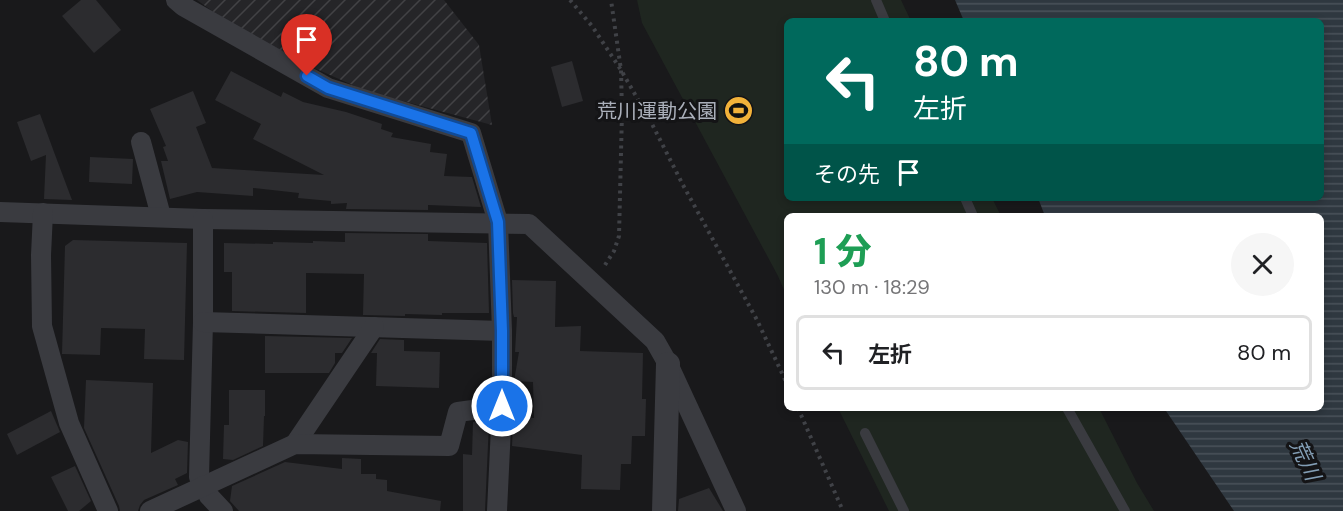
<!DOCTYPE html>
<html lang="ja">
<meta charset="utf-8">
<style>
body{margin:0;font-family:"DM Sans","Noto Sans JP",sans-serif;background:#f6f6f6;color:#202124;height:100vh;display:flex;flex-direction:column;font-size:22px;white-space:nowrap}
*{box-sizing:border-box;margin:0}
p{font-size:20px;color:#757577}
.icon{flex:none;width:33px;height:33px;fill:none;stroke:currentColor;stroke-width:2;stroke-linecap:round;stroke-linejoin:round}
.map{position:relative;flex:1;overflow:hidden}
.side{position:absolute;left:784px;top:213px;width:540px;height:198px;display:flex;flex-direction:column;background:#fff;border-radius:9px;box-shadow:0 3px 9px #0003}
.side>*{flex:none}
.top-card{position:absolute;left:784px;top:18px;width:540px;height:183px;border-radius:9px;box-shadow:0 3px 9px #0003;background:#00695c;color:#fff;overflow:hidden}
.pin{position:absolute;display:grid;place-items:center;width:51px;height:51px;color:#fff;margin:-62px -26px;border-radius:50% 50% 50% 0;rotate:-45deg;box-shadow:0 0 6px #0007}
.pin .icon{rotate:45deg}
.me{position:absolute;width:66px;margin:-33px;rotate:0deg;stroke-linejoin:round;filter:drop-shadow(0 0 4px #0008)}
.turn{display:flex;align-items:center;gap:21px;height:126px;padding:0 30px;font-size:27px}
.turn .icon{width:78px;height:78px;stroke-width:2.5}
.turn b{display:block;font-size:42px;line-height:51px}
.then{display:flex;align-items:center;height:57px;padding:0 30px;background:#0003;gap:12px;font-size:22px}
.round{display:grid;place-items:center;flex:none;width:63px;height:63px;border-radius:32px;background:#f6f6f6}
.overview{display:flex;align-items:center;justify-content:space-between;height:102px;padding:0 30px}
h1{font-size:36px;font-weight:800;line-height:45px;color:#1e9e55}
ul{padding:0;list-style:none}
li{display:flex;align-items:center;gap:18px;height:75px;margin:0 12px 9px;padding:0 18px;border:3px solid #e0e0e0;border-radius:9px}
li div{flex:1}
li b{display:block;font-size:22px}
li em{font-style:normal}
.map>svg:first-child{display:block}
</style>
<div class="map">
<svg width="1343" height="511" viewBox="0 0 1343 511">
<defs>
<pattern id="industrial-furrows" width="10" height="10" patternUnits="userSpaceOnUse" patternTransform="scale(1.5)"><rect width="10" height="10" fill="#252528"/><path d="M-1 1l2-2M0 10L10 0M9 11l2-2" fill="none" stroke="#424245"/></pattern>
<pattern id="water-rules" width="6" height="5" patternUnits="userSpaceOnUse" patternTransform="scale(1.5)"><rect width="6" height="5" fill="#2f3840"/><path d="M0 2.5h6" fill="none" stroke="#4a525a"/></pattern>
</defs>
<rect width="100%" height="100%" fill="#19191b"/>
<!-- industrial -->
<path fill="url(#industrial-furrows)" d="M197 0H444L479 45 492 125 366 91 312 67 237 29Z"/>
<!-- garden -->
<g fill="#1f2620">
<path d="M637 0H901L911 21H788V198H992L1001 216H788L787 297 778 276 642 23Z"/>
<path d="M838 408H1099L1137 483 1154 511H889Z"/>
</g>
<!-- water -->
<path fill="url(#water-rules)" d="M955 0H1343V511H1234L1164 408H1322V216H1045L1038 198H1322V21H964Z"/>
<!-- building -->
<g fill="#2c2c2f">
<path d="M81 0H96L121 30 94 53 62 16Z"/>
<path d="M572 61 583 101 562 107 551 67Z"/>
<path d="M231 71 281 97 283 92 303 102 346 112 382 124 381 129 393 133 391 137 431 144 430 152 447 154 444 176 472 177 481 207 428 205V210L346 209 347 203 331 204V201L298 198 299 193 253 188V196L197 192 170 199 161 161H168L163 147 166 146 150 109 193 91 206 123 196 127 212 168 324 175 253 139 261 124 215 100Z"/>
<path d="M40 114 54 152 72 200 44 199 46 155 31 161 17 122Z"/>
<path d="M90 157 133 159 132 184 89 182Z"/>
<path d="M345 233 428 234V241L487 243 489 313H442V315L405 314V316L363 315 364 274 306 273V313L232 311V272H224V243L273 244V242L313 243V241L345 242Z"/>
<path d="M73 240 187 243 184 360 144 359 145 329 101 328 100 355 62 354 65 246Z"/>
<path d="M512 280 556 281 555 327 581 326 580 351 643 353 642 399H646L645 436H632L631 464H621L620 490 581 489 582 455 512 446 513 423H522L523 418H534L533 382 514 381 519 352H515L517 317H514L513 313Z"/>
<path d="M265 336 352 338 342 353H335V363L329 373H265Z"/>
<path d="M380 339 404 340V351L440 352 439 388 376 386 377 353H371Z"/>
<path d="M86 380 153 383 151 453 178 440 188 442 187 473 175 479 178 485 144 500 140 505 138 511H120L119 506 84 428Z"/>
<path d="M229 390H265V416H264L263 446 233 460 223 459 224 425H229Z"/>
<path d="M51 411 60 432 17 455 7 434Z"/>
<path d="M473 422 489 423 485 511H463V454L472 455Z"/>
<path d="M342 458 361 459V474H376V479L387 480V491L441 501 440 511H239L230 501 232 486 285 462 342 469Z"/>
<path d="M75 466 91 501 79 511H68L51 477Z"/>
<path d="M709 488 723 511H678L679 499Z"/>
</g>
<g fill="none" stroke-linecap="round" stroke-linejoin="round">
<!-- path -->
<g stroke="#404247" stroke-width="4" stroke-dasharray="3 4.5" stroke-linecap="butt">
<path d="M570 0 592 26 621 70 652 124 683 185 757 320 788 386"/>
<path d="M605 265 614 251 619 236 622 112 621 70 611 0"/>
<path d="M798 408 843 511"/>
</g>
<!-- service -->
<g stroke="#3a3b40" stroke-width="10">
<path d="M876 0 885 21"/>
<path d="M965 198 973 216"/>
<path d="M1067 408 1125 511"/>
<path d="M865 433 904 511"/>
</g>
<!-- minor -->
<g stroke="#3a3b40" stroke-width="20">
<path d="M176 0 183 6 328 88 471 133 498 222 502 331V406L497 511"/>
<path d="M141 142 161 216"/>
<path d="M0 212 203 219 529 224 655 341 668 364 736 511"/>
<path d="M43 213 41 255 42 326 69 423 108 511"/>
<path d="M203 219V322L199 477 209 496 223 511"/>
<path d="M203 322 502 331"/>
<path d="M295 444 374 327"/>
<path d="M150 511 295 444 449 446 458 412 502 406"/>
</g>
<!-- tertiary -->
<path stroke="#3a3b40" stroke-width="24" d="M664 511 668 364"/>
</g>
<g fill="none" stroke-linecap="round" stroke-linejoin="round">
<defs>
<path id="route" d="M307 76 328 88 471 133 498 222 502 331V406"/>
</defs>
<!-- route casing -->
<use href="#route" stroke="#114b97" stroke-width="15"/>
<!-- route -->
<use href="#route" stroke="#1a73e8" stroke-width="10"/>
</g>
<!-- icons -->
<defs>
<symbol id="stadium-disc" viewBox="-11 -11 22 22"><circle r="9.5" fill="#f2b23a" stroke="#141416"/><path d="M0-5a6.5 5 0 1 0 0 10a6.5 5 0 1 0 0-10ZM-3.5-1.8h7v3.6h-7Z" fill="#111"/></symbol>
</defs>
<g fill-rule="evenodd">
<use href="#stadium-disc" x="722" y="94" width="33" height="33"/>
</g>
<g text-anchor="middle" stroke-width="6" stroke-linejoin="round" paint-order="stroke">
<!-- poi labels -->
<g font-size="20" fill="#abb0bb" stroke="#141416" text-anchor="end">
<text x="717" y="118">荒川運動公園</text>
</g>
<!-- water labels -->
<g font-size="21" font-style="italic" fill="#839eb5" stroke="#141416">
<text transform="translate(1305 460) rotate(65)" y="7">荒川</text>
</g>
</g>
</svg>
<div class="pin" style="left:307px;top:76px;background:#d93025"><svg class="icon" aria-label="arrive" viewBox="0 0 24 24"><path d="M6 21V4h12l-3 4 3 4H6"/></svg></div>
<svg class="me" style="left:502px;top:406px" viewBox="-20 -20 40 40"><circle r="17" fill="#1a73e8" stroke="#fff" stroke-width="3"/><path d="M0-11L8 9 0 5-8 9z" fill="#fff"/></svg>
<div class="top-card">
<div class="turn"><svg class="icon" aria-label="left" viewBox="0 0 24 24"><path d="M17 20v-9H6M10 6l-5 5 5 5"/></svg><div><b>80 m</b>左折</div></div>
<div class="then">その先<svg class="icon" aria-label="arrive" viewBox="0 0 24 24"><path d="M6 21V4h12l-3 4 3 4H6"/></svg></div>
</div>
<section class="side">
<div class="overview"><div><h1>1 分</h1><p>130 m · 18:29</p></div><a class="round"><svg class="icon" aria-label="close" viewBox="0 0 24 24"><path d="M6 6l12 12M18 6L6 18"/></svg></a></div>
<ul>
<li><svg class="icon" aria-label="left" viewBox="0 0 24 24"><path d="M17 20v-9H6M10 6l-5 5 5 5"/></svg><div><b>左折</b></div><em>80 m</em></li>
</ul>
</section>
</div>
